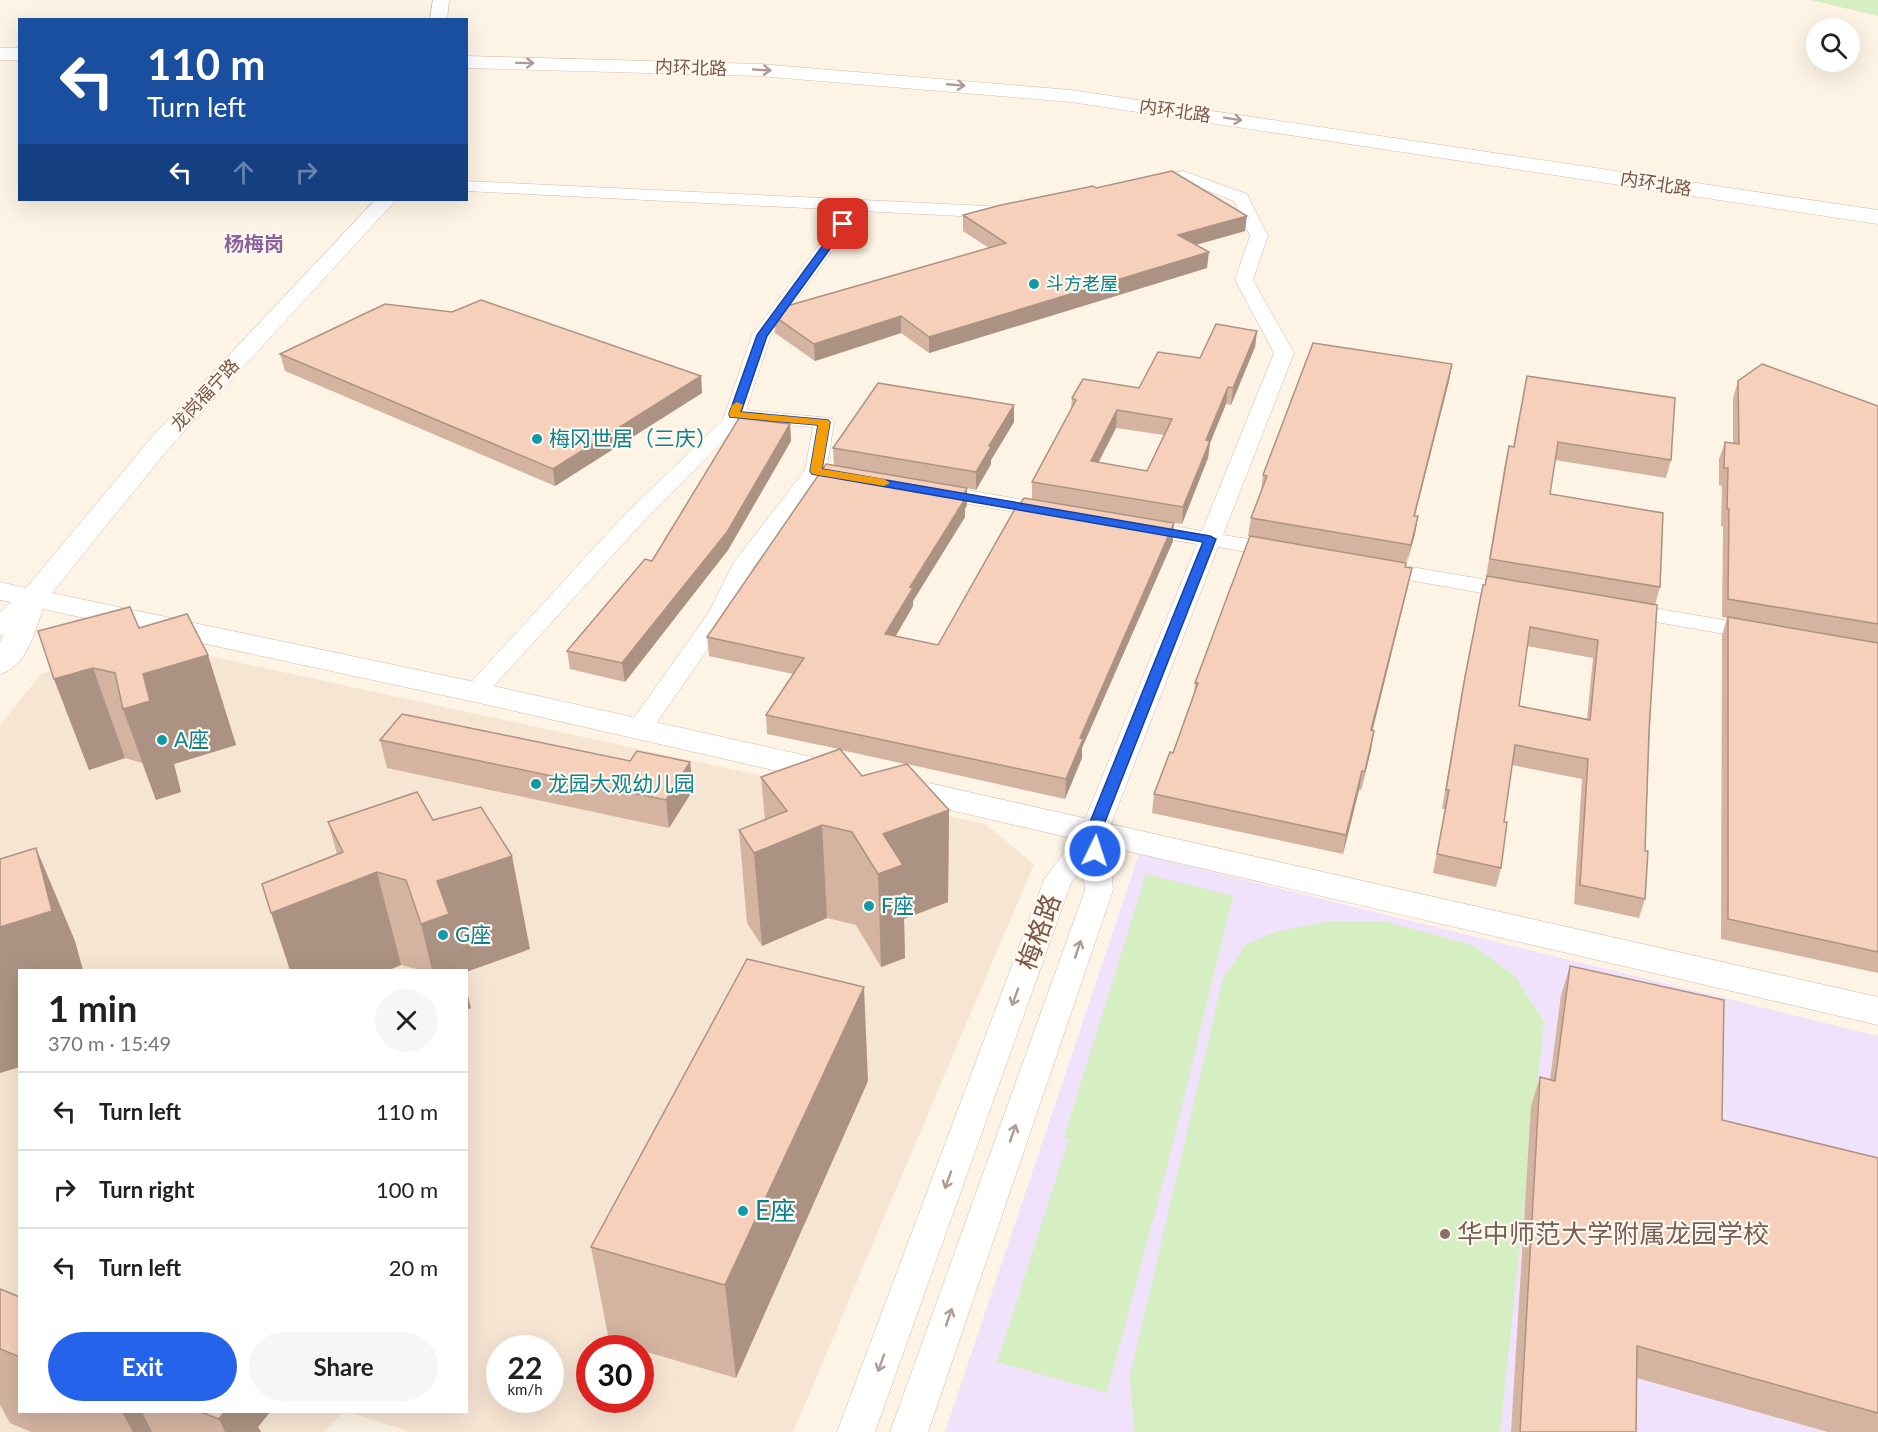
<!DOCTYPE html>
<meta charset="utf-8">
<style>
body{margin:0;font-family:Lato,"Noto Sans SC",sans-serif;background:#f6f6f6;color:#222;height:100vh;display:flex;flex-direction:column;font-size:22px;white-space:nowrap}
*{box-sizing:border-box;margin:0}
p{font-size:20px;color:#767676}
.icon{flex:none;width:33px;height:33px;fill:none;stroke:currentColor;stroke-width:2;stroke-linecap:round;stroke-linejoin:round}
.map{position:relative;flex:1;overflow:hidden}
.side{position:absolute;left:18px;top:969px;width:450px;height:444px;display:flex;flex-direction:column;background:#fff;border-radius:0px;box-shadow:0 6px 24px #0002}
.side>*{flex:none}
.guide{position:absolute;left:18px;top:18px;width:450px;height:183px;border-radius:0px;box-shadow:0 6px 24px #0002;background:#1a4fa0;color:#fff;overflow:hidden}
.tools{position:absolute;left:1806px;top:18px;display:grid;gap:12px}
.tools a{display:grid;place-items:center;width:54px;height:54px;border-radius:50%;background:#fff;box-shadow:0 6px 24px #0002;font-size:30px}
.speed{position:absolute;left:486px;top:1335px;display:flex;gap:12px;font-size:30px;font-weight:700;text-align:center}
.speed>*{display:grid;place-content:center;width:78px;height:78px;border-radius:50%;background:#fff;box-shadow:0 6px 24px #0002;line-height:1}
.speed small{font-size:15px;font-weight:400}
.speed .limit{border:9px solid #d22;background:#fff;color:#111}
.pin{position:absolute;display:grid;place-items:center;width:51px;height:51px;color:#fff;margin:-26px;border-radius:12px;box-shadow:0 3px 9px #0006}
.me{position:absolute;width:66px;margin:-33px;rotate:4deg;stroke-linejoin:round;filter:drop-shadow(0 0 4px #0008)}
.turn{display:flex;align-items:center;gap:21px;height:126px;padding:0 30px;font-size:27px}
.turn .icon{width:78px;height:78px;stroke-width:2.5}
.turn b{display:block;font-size:42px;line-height:51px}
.lanes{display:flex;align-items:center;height:57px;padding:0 30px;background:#0003;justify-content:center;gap:30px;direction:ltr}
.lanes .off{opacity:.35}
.round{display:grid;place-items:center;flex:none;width:63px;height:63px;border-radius:32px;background:#f6f6f6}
.headline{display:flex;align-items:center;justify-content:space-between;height:102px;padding:0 30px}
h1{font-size:36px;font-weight:700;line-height:45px}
.primary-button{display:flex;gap:12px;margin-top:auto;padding:12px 30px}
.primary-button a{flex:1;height:69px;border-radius:36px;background:#2563eb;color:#fff;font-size:24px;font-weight:700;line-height:69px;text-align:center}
.primary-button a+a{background:#f6f6f6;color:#222}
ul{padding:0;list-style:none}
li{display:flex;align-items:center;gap:18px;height:78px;padding:0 30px;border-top:2px solid #e0e0e0}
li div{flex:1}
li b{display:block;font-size:22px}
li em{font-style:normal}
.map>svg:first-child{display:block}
</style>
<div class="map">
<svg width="1878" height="1432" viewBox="0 0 1878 1432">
<rect width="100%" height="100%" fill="#fef4e5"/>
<!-- residential -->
<path fill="#f7e5d3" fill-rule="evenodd" d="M144 642 985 824 1034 864 793 1432H411L349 1412H466V970H20V1412H344L324 1432H0V725L41 674ZM500 1348H550V1400H500ZM590 1348H640V1400H590Z"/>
<!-- education -->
<path fill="#f1e2fb" d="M1139 854 1878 1036V1432H945Z"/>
<!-- green -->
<g fill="#d5eec2">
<path d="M1811 0H1878V16Z"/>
<path d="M1146 874 1233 896 1168 1163 1107 1393 997 1362 1069 1139 1064 1137Z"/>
<path d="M1333 921H1384L1472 945 1515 976 1544 1022 1500 1432H1134L1130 1376 1223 978 1246 944 1278 931Z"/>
</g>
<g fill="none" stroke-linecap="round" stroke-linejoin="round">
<defs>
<g id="minor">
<path d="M1183 171 1247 194 1268 236 1253 280 1294 353 1223 535 1280 544 1288 546 1291 551 1288 556 1280 558 1218 547 1108 832 1113 890 928 1432H890L1085 890 1083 867 1071 883 875 1432H837L1044 880 1081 829 1197 544 1139 534 1131 532 1128 527 1131 522 1139 520 1202 531 1274 353 1235 280 1250 236 1234 201 1182 181 1147 188 1139 183 1141 180Z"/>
<path d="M466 181 1008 207 1014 208 1016 212 1014 216 1000 218 861 211 771 335 746 410 831 418 834 422 827 467 863 473 866 478 863 483 855 484 821 478 753 568 733 613 648 735 639 737 630 735 626 729 709 612 734 562 805 470 813 427 742 422 642 523 484 697 475 700 466 697 462 692 626 513 723 420 752 335 845 210 466 191Z"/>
<path d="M932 484 1053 505 1061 507 1064 512 1061 517 1053 519 924 496 921 491 924 486Z"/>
<path d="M1376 561 1517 585 1525 587 1529 592 1525 597 1517 599 1368 573 1365 568 1368 563Z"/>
<path d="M1624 603 1759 626 1768 628 1771 633 1768 638 1759 640 1616 615 1612 610 1616 605Z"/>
</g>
<g id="tertiary">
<path d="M433 0H449L447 20H430Z"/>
<path d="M375 200H396L169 448 52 593 475 682 839 763 851 766 855 774 851 782 839 785 475 702 43 609C34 632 27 667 0 674V642L3 635 0 636V612L11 602 0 600V582L26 588 151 438Z"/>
<path d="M893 775 1878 997V1025L881 794 877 786 881 778Z"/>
</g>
<g id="secondary">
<rect x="0" y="48" width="20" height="12"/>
<path d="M466 56 760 64 1071 90 1878 210V224L1071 102 760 76 466 68Z"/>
</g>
</defs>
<!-- minor casing -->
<use href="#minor" stroke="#d1baaa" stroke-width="1"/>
<!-- tertiary casing -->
<use href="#tertiary" stroke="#d1baaa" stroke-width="1"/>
<!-- secondary casing -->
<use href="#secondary" stroke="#d7bca9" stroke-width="1"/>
<!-- minor -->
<use href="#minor" fill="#fff" fill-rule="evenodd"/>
<!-- tertiary -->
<use href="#tertiary" fill="#fff" fill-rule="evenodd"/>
<!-- secondary -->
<use href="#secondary" fill="#fff" fill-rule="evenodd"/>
</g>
<!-- wall -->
<g fill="#d4b3a0" fill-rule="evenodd">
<path d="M1096 188 1245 231 1196 245 1207 268 929 353 901 333 815 361 775 333 774 316 989 248 963 231V215Z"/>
<path d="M1257 331 1255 347 1231 405 1226 404 1210 443 1208 458 1182 524 1108 512 1173 541 1082 748V758L1065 799 907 764 949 810 948 902 904 919 905 958 881 967 856 925 827 918 762 946 747 923 739 830 765 820 761 777 839 749 767 734 766 715 793 674 709 656 707 637 834 465 833 448 1014 422 991 460V464L976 490 967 488V505L965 509V517L913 601V606L895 636 938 645 1018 507 1032 499V482L1071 409 1072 398 1139 388ZM1116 428 1164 435 1147 471 1098 463ZM841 750 905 764 862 776Z"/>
<path d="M280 354 701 376 702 393 555 486 285 371Z"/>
<path d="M1452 364 1449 381 1415 516H1418L1415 534 1405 567 1412 568 1408 586 1372 731 1371 750 1361 790H1359L1343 854 1152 813 1154 794 1173 753 1194 694 1195 683 1353 554 1248 536 1251 518 1261 491 1263 475Z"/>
<path d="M1527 376 1671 460 1666 478 1555 460 1550 494 1660 587 1655 605 1645 851V899L1639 918 1574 904 1582 779 1512 765 1504 822 1501 868 1496 887 1433 873 1445 809H1442L1461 695 1479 603 1483 585H1485L1487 577H1486L1505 463 1509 446 1513 447ZM1527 646 1593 658 1587 719 1519 706Z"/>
<path d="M1738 381 1878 406V973L1721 939 1722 635 1727 618 1722 617 1723 527 1721 526 1722 486 1719 485V459L1725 442 1733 443V398Z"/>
<path d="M790 424 791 441 728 550 625 682 570 669 567 651 652 561Z"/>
<path d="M139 628 208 655 236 745 174 764 181 792 156 800 142 763 125 758 89 770 54 679Z"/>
<path d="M380 740 630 761 690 762 693 790 669 828 387 768Z"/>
<path d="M433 820 530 949 466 972V970H420L401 965 389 970H290L262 884 337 854 328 822Z"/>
<path d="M1570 966 1722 1120 1878 1158V1432H1828L1637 1378 1636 1432H1511L1531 1106 1540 1077 1550 1080 1561 995Z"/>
<path d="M868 1081 736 1378 640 1350V1348H636L609 1341 591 1247Z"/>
<path d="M0 1289 20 1297V1412H270L258 1427 261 1432H31L10 1423 0 1405Z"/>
</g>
<!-- shaded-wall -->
<g fill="#ac9282">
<path d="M1247 216 1245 231 1177 250 1178 235Z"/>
<path d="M1209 252 1207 268 929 353V337Z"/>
<path d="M901 316V333L815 361 814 344Z"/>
<path d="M1257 331 1255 347 1231 405 1233 388Z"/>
<path d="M1452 364 1449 381 1410 533 1414 516Z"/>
<path d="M701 376 702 393 555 486 553 469Z"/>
<path d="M1228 387 1226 404 1210 443 1208 458 1182 524 1183 507 1206 440Z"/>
<path d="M1014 405V422L991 460V464L976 490V472L989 446Z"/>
<path d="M1117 410 1116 428 1090 479 1091 461Z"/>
<path d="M790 424 791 441 728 550 625 682 622 663Z"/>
<path d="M967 488V505L965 509V517L913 601V606L886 653 885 634 910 587Z"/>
<path d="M1418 516 1415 534 1407 563 1411 545Z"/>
<path d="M1174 523 1173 541 1082 748V758L1065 799 1066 779 1080 738Z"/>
<path d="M1412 568 1408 586 1368 749 1371 730Z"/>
<path d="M208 655 236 745 174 764 181 792 156 800 123 709 143 674Z"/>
<path d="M93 668 125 758 89 770 54 679Z"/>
<path d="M1374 731 1371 750 1361 790 1365 771Z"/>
<path d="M690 762 693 790 669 828 666 800Z"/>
<path d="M1362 771 1359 790 1343 854 1346 835Z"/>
<path d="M949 810 948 902 904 919 905 958 881 967 878 874 883 834Z"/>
<path d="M822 825 827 918 762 946 754 853Z"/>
<path d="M36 848 75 941 83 970H20V1067L0 1073V927Z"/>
<path d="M512 856 530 949 466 972V970H432L421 924 437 881Z"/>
<path d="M377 872 401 965 389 970H290L271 913Z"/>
<path d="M864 987 868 1081 736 1378 725 1285Z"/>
<path d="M466 988 471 1008 466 1010Z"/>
<path d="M122 1412H142L152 1432H133Z"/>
<path d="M212 1412H270L258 1427 261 1432H225L219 1419Z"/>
</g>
<!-- building -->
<g fill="#f6d0ba" stroke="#ac9282" stroke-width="1.5" fill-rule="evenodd">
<path d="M1172 171 1247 216 1178 235 1209 252 929 337 901 316 814 344 774 316 780 308 1006 243 963 215 1001 205 1093 186 1096 188Z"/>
<path d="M481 300 701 376 553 469 280 354 385 304 452 312Z"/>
<path d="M1216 324 1257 331 1233 388 1228 387 1206 440 1210 441 1183 507 1032 482 1076 400 1072 398 1083 379 1139 388 1158 352 1200 358ZM1117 410 1172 419 1147 471 1091 461Z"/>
<path d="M1313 343 1452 364 1414 516H1418L1411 545 1251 518 1267 476 1263 475Z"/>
<path d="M1762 364 1878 406V624L1728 599 1729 509H1727L1728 468H1724L1725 442 1739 444 1738 381Z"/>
<path d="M1527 376 1675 398 1671 460 1558 442 1550 494 1663 513 1660 587 1490 559 1509 446 1514 447Z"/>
<path d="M878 383 1014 405 989 446 991 447 976 472 833 448Z"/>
<path d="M739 418 790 424 727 532 622 663 567 651 645 559 652 561Z"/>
<path d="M826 464 967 488 961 499H965L910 587 913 588 885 634 938 645 1016 507H1018L1024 498 1174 523 1080 738 1083 739 1066 779 766 715 804 658 707 637Z"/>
<path d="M1250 536 1406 563 1405 567 1412 568 1371 730 1374 731 1365 771H1362L1346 835 1154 794 1170 752 1173 753 1198 683H1195Z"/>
<path d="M1487 576 1657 605 1649 731 1645 851H1648L1645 899 1580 885 1588 759 1515 745 1504 822H1507L1501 868 1437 854 1449 790H1446L1465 677 1483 585H1485ZM1530 627 1598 640 1590 720 1519 706Z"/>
<path d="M130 607 139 628 187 614 208 655 143 674 150 701 123 709 115 673 93 668 54 679 38 631Z"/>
<path d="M1728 617 1878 643V952L1728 919Z"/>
<path d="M402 714 630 761 637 751 690 762 666 800 380 740Z"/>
<path d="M840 749 862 776 907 764 949 810 883 834 903 865 878 874 852 832 822 825 754 853 739 830 787 811 761 777Z"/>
<path d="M417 792 433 820 481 807 512 856 437 881 449 914 421 924 406 880 377 872 271 913 262 884 343 852 328 822Z"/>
<path d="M36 848 52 911 0 927V859Z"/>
<path d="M747 959 864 987 725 1285 591 1247Z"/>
<path d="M1570 966 1724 1000 1722 1120 1878 1158V1413L1637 1346 1636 1432H1520L1540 1077 1555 1081Z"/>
<path d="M0 1289 20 1297V1357L0 1349Z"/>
<path d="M201 1412H224L219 1419Z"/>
</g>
<!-- one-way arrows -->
<defs><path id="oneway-shaft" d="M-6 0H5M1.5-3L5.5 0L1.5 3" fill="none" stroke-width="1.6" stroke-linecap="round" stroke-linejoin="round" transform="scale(1.5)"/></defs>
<g stroke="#af9b91">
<use href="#oneway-shaft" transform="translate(525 63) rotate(1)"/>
<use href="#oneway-shaft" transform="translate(762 70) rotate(3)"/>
<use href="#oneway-shaft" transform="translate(956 85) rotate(5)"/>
<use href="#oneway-shaft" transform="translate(1233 119) rotate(9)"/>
<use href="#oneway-shaft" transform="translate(1078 949) rotate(-71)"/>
<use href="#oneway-shaft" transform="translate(1015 997) rotate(110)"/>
<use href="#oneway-shaft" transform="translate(1013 1133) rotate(-71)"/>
<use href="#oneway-shaft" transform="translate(948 1180) rotate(110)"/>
<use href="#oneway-shaft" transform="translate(949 1317) rotate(-71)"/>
<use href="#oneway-shaft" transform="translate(881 1363) rotate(110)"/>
</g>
<!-- route -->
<path fill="#2563eb" stroke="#184099" stroke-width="1.5" d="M840 222 848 224 767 336 741 412 828 420 830 422 822 469 1210 536 1216 539 1101 832 1103 851 1101 855H1090L1086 832 1203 542 812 474 810 471 818 425 730 417 729 414 757 335Z"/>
<!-- slow -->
<path fill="#f59e0b" d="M737 402 743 405 740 412 828 420 830 422 822 469 884 479 890 483 884 486 812 474 810 471 818 425 730 417 729 414 732 405Z"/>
<!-- markers -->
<g fill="#0f9aa8" stroke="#fff8ee" stroke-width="2">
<circle cx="1034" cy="284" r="6"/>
<circle cx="537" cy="439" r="6"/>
<circle cx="162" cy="740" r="6"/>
<circle cx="536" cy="784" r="6"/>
<circle cx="869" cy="906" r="6"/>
<circle cx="443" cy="935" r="6"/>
<circle cx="743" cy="1211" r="6"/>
</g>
<circle fill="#8d6e63" stroke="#fff8ee" stroke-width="2" cx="1445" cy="1234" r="6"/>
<g text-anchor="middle" stroke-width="4.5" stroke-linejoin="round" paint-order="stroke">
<!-- far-street labels -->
<g font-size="18" fill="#7a5847" stroke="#fff8ee">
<text transform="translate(691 68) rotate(2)" y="6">内环北路</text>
<text transform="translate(1175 111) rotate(8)" y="6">内环北路</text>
<text transform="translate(1656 184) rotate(9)" y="6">内环北路</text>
<text transform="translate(205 395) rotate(-47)" y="6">龙岗福宁路</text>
</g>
<!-- far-culture labels -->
<g font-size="18" fill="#0d838f" stroke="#fff8ee" text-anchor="start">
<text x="1046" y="290">斗方老屋</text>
</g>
<!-- far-quarter labels -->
<g font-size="20" font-weight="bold" fill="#88639e" stroke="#fff8ee">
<text x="254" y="251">杨梅岗</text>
</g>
<!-- culture labels -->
<g font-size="21" fill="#0d838f" stroke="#fff8ee" text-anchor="start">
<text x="549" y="446">梅冈世居（三庆）</text>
<text x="174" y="747">A座</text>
<text x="548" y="791">龙园大观幼儿园</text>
<text x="881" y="913">F座</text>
<text x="455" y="942">G座</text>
</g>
<!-- near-street labels -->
<g font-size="26" fill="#7a5847" stroke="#fff8ee">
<text transform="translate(1039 932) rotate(-70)" y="9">梅格路</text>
</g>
<!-- near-culture labels -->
<g font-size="26" fill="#0d838f" stroke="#fff8ee" text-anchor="start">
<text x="755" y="1220">E座</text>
</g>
<!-- near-education labels -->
<g font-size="26" fill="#785e54" stroke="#fff8ee" text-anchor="start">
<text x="1457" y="1243">华中师范大学附属龙园学校</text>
</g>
</g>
</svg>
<div class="tools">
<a><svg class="icon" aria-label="search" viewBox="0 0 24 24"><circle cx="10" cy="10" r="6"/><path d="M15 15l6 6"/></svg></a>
</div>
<div class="speed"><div>22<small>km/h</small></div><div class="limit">30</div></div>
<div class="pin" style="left:843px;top:224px;background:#d93025"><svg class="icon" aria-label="arrive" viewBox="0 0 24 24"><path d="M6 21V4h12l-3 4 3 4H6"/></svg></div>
<svg class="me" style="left:1095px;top:851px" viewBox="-20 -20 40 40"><circle r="17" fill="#2563eb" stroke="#fff" stroke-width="3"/><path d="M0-11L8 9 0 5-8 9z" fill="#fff"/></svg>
<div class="guide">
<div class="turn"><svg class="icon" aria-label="left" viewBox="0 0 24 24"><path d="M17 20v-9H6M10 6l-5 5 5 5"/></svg><div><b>110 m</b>Turn left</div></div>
<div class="lanes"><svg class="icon" aria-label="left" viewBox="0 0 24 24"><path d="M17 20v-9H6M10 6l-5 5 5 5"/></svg><svg class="icon off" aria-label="ahead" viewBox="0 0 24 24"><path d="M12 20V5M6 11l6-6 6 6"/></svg><svg class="icon off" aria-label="right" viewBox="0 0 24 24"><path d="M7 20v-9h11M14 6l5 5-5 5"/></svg></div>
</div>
<section class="side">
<div class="headline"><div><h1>1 min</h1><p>370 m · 15:49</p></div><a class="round"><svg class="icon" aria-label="close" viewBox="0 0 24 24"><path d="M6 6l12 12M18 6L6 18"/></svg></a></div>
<ul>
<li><svg class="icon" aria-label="left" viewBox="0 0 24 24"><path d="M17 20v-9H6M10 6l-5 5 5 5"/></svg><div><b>Turn left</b></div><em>110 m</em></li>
<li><svg class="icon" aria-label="right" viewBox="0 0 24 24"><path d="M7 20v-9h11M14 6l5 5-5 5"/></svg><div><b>Turn right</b></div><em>100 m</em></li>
<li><svg class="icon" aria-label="left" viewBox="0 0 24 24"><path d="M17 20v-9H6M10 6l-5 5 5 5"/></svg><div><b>Turn left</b></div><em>20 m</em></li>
</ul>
<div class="primary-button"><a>Exit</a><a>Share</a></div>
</section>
</div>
